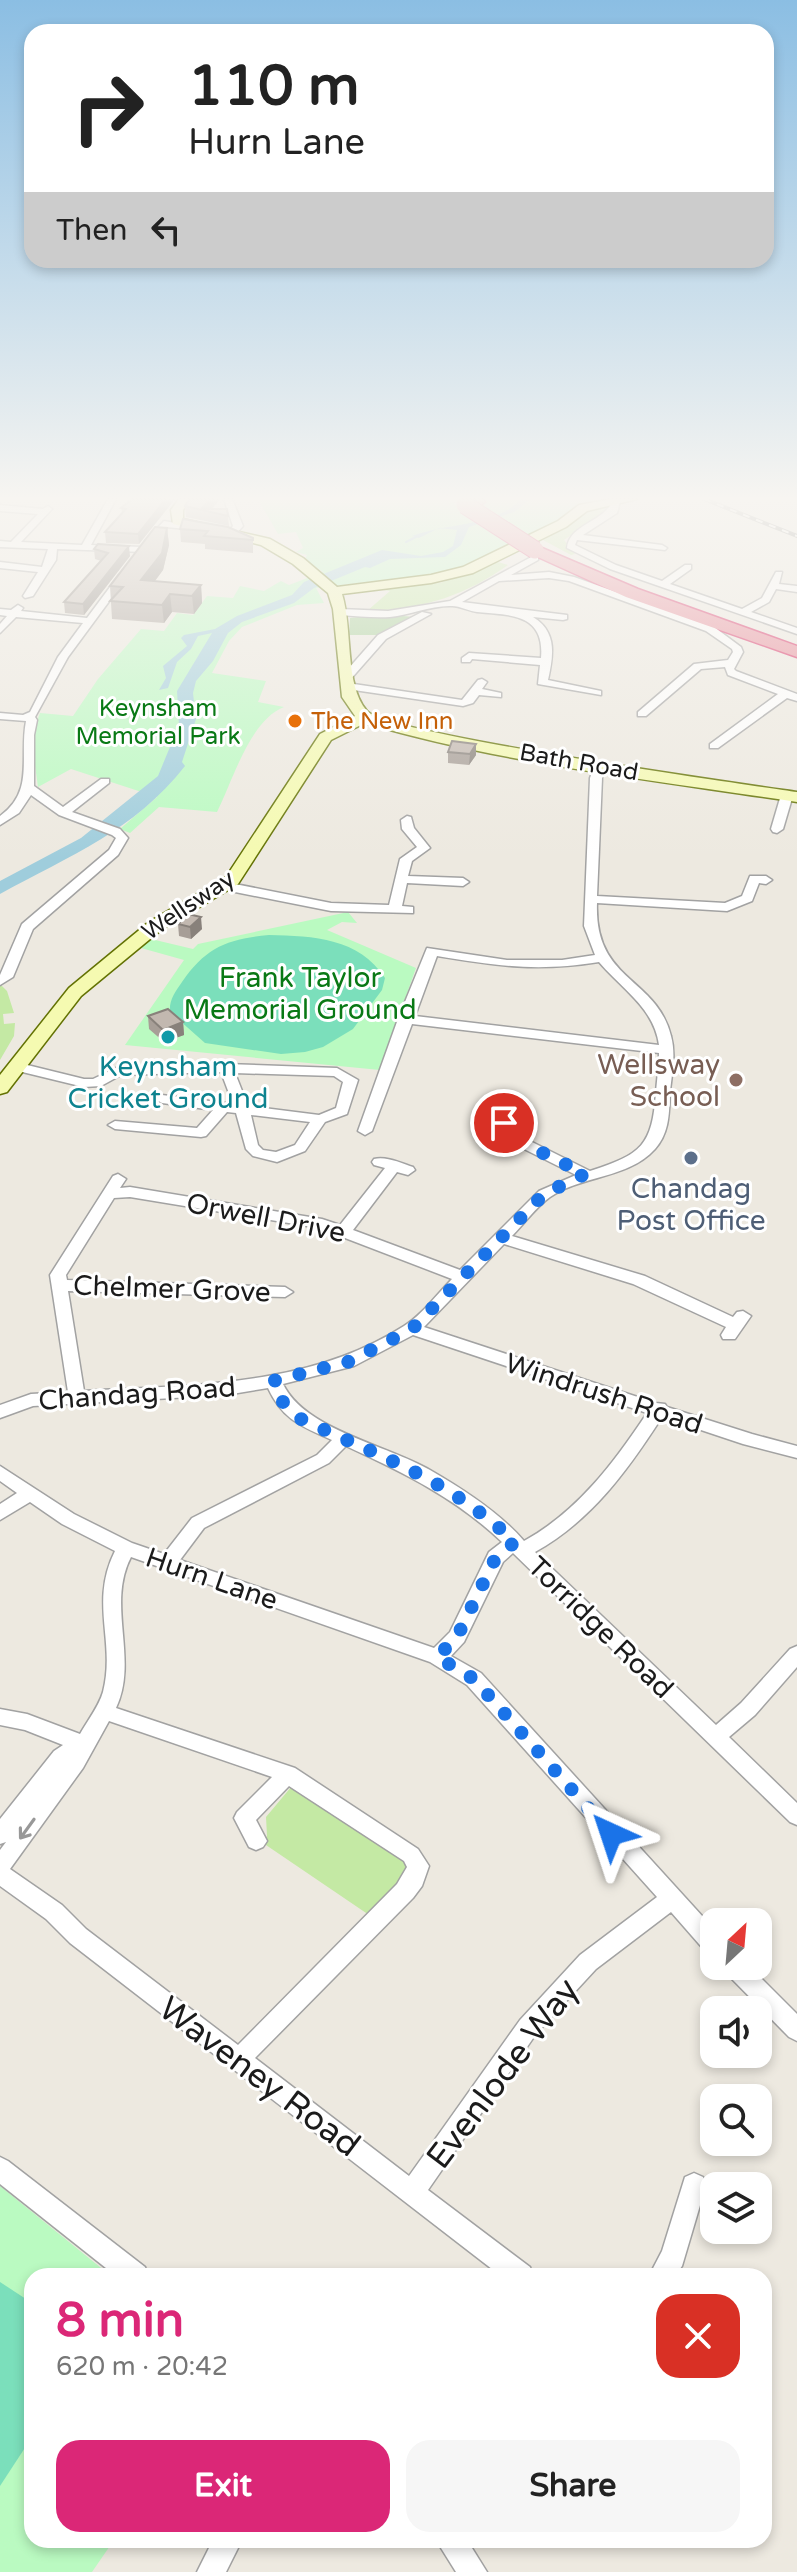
<!DOCTYPE html>
<meta charset="utf-8">
<style>
body{margin:0;font-family:"Varela Round",sans-serif;background:#f6f6f6;color:#222;height:100vh;display:flex;flex-direction:column;font-size:30px;white-space:nowrap}
*{box-sizing:border-box;margin:0}
p{font-size:26px;color:#767676}
.icon{flex:none;width:44px;height:44px;fill:none;stroke:currentColor;stroke-width:2;stroke-linecap:round;stroke-linejoin:round}
.map{position:relative;flex:1;overflow:hidden}
.sheet{position:absolute;left:24px;top:2268px;width:748px;height:280px;display:flex;flex-direction:column;background:#fff;border-radius:24px;box-shadow:0 4px 12px #0003}
.sheet>*{flex:none}
.top-card{position:absolute;left:24px;top:24px;width:750px;height:244px;border-radius:24px;box-shadow:0 4px 12px #0003;background:#fff;color:#222;overflow:hidden}
.needle{width:52px;rotate:26deg}
.controls{position:absolute;left:700px;top:1908px;display:grid;gap:16px}
.controls a{display:grid;place-items:center;width:72px;height:72px;border-radius:16px;background:#fff;box-shadow:0 4px 12px #0003;font-size:40px}
.pin{position:absolute;display:grid;place-items:center;width:68px;height:68px;color:#fff;margin:-34px;border:4px solid #fff;border-radius:50%;box-shadow:0 2px 8px #0007}
.me{position:absolute;width:88px;margin:-44px;rotate:318deg;stroke-linejoin:round;filter:drop-shadow(0 0 6px #0008)}
.turn{display:flex;align-items:center;gap:28px;height:168px;padding:0 32px;font-size:36px}
.turn .icon{width:104px;height:104px;stroke-width:2.5}
.turn b{display:block;font-size:56px;line-height:68px}
.then{display:flex;align-items:center;height:76px;padding:0 32px;background:#0003;gap:16px;font-size:30px}
.round{display:grid;place-items:center;flex:none;width:84px;height:84px;border-radius:24px;background:#f6f6f6}
.head{display:flex;align-items:center;justify-content:space-between;height:136px;padding:0 32px}
h1{font-size:48px;font-weight:700;line-height:60px;color:#db2777}
.button{display:flex;gap:16px;margin-top:auto;padding:16px 32px}
.button a{flex:1;height:92px;border-radius:24px;background:#db2777;color:#fff;font-size:32px;font-weight:700;line-height:92px;text-align:center}
.button a+a{background:#f6f6f6;color:#222}
.map>svg:first-child{display:block}
</style>
<div class="map">
<svg width="797" height="2572" viewBox="0 0 797 2572">
<rect width="100%" height="100%" fill="#ede9e0"/>
<!-- grass -->
<g fill="#c4e9a4">
<path d="M600 506 609 509 564 540 575 554 571 555 543 540C562 529 580 511 600 506Z"/>
<path d="M498 562 508 565C467 594 427 609 367 611L390 591 369 588 440 583Z"/>
<path d="M0 984 7 991 14 1013 3 1014 4 1024 15 1023 14 1036 0 1060Z"/>
<path d="M292 1786 403 1859 408 1874 372 1917 263 1843 267 1836 266 1817Z"/>
</g>
<!-- forest -->
<path fill="#a3ce94" d="M380 614 415 617 379 635H349L350 618Z"/>
<!-- park -->
<g fill="#bafac1">
<path d="M258 499H448L458 507 483 499H619L585 503 564 520 453 572 316 588 324 603 297 605 242 627 229 641 212 673 266 681 258 702 284 707C250 720 233 780 217 812L159 807 130 833 120 829 157 797 71 769 38 787 31 737 40 713 73 716 98 679 141 629 164 631 177 613 193 615 207 596 233 598 240 586 264 591 281 581 289 585 323 572 305 559 307 555 296 552 303 548 296 532 278 534Z"/>
<path d="M348 912 357 923 342 922 327 930 416 968 380 1070 125 1045 184 960 141 948 151 939 193 949 198 944Z"/>
<path d="M0 2186 111 2276H32V2540H114L92 2572H0Z"/>
</g>
<!-- pitch -->
<g fill="#7bdfbb">
<path d="M269 935C314 936 359 938 385 978L382 990 353 1029 323 1047 305 1052 281 1054 205 1043 170 1012C169 1000 175 992 182 982 206 947 228 939 269 935Z"/>
<path d="M0 2282 32 2303V2437L0 2486Z"/>
</g>
<!-- water -->
<path fill="#9fcddc" d="M521 499H531L514 512 469 527 461 545 445 557 390 559 370 568 365 567 314 588 294 603 242 622 228 633 213 661 196 681 193 693 196 719 182 762 185 766C134 831 71 855 0 894V881L81 838 158 776 179 725 177 691 212 633 198 636 191 649 177 662 168 688 159 690 166 678 163 666 187 646 181 638 184 635 215 629 237 616 292 595 304 582 382 550 421 556 443 552 453 546 457 530 439 528 419 538 412 536C444 523 496 527 521 499Z"/>
<g fill="none" stroke-linecap="round" stroke-linejoin="round">
<!-- stream -->
<path stroke="#9fcddc" stroke-width="2" d="M406 542 418 536"/>
<defs>
<g id="street">
<path d="M108 499H116L91 545 142 547 147 550 145 552 57 549 56 560 33 596 25 598 23 596 38 572 0 568V562L42 567 48 549 0 547V541L11 542 38 514 0 511V505L43 509 48 506 52 509 21 542 82 545Z"/>
<path d="M224 499H232L243 526 235 535 227 533 233 526Z"/>
<path d="M613 500 620 502 617 513 583 535 662 545 667 548 665 550 577 540 575 545 616 565 662 581 685 565H691V569L670 584 742 609 762 598 776 572H782L779 584 797 586V592L776 589 769 602 751 612 797 628V634L610 569 567 548C569 524 605 522 613 500Z"/>
<path d="M164 521 192 526 187 529 166 527 151 545H145V541Z"/>
<path d="M535 555 538 556V560L511 575 549 572 574 577 714 627 741 647 743 652 734 669 736 671 797 694V701L787 698 718 748H710V744L778 694 728 675 725 667 701 669 646 716H638V712L694 664 728 660 733 652 732 649 706 631 569 581 549 578 499 581 462 602 567 615V619L563 620 533 617C558 632 553 657 548 680L601 691V695L538 684 540 665 472 659 470 662H462V658L469 653 541 658C545 614 511 615 477 612 469 611 460 606 452 606 432 605 410 615 390 617 374 618 356 616 340 615L335 612 340 609 388 611 450 601Z"/>
<path d="M119 575 127 577 68 657 35 717 37 720 34 735V786L63 807 101 779H109V783L72 812 120 829 128 838 118 855 33 929 13 977 0 985V975L22 924 109 850 116 838 112 835 59 815 31 795 19 813 0 825V816C35 791 19 757 26 721L0 719V713L23 715 30 712 58 657 83 623 16 617 0 633V624L7 616 0 615V609L11 610 18 605 23 608 21 611 87 618Z"/>
<path d="M422 612 431 614 386 639 349 681H341V677L378 635Z"/>
<path d="M482 679 487 682 482 689 501 693V697L479 695 473 703 463 706 347 689 342 686 347 683 462 700 478 680Z"/>
<path d="M600 764 606 767 602 778 597 896 725 903 742 896 750 876H766L772 880 766 884 759 883 752 901 727 911 597 903C594 982 656 976 671 1036 676 1054 672 1073 670 1091 669 1112 670 1132 655 1149 628 1179 582 1175 550 1197 536 1207 524 1224 512 1236L645 1276 733 1317 737 1312 743 1311 751 1316 735 1339H723L721 1335 726 1327 633 1284 504 1244 424 1327 656 1403 665 1404 667 1407 752 1434 797 1446V1458L743 1444 662 1417C628 1470 591 1521 535 1552L716 1725 741 1703 790 1649 797 1646V1667L755 1715 729 1737 797 1803V1825L790 1822 513 1553 503 1562 464 1642 451 1656 481 1673 714 1929V1955L706 1952 671 1912 596 1969 536 2034 428 2190 530 2267 533 2276H501L70 1943 46 1919 0 1886V1850L6 1842 0 1844V1819L54 1751 63 1745 25 1730 0 1725V1709L27 1714 80 1734C88 1720 99 1706 103 1692 116 1641 89 1603 115 1551L62 1524 30 1502 0 1520V1504L17 1493 0 1481V1466L74 1514 132 1543 164 1554 192 1518 317 1455 332 1440C301 1426 283 1420 268 1388L226 1395 33 1406 0 1418V1405L31 1394 68 1392 50 1275 113 1176 118 1174 126 1179 120 1188 130 1187 322 1219 340 1225 385 1168 374 1165 372 1162 374 1159C386 1156 401 1163 413 1167L415 1170 408 1175 397 1172 353 1230 460 1270 539 1191 576 1175 516 1145 497 1123 498 1107 490 1105 488 1102 490 1099 511 1100 513 1103 511 1122 526 1139 590 1171C642 1154 652 1146 656 1092 657 1079 659 1066 659 1053L412 1024 372 1131 365 1135 358 1131 398 1019 427 948 507 960H562L595 955 584 926 590 778 594 767ZM437 956C498 966 537 972 599 962 622 989 654 1008 659 1045L415 1016ZM130 1197 319 1228 452 1279C437 1294 422 1315 404 1326 309 1387 192 1385 84 1391L68 1291 285 1297 293 1292 285 1287 67 1280 66 1275 114 1198ZM413 1335 647 1413C614 1463 577 1512 524 1541 500 1513 463 1489 430 1470 387 1445 305 1430 283 1384L354 1366ZM346 1446C404 1473 456 1498 502 1542L489 1552 450 1632 434 1648 180 1560 204 1528 329 1463ZM131 1557 430 1662 467 1685 657 1897 580 1955 520 2020 409 2176 255 2058 413 1898 422 1886 429 1866 418 1849 295 1768 116 1708C139 1659 106 1605 131 1557ZM109 1721 272 1777 237 1812 234 1818 249 1847 256 1850 263 1847 267 1841 256 1820 289 1786 404 1861 407 1867 397 1884 238 2045 86 1929 62 1905 10 1869 83 1768Z"/>
<path d="M787 792 793 795 783 829 777 833 773 832 771 829 781 795Z"/>
<path d="M407 816 411 817 414 828 430 848 412 861 408 876 463 878 469 882 463 886 407 883 402 906 413 907V913L331 911 225 890 219 886 225 882 331 903 389 905 400 859 417 847 402 829 401 820Z"/>
<path d="M15 1062 84 1079H93L118 1067 226 1064 337 1068 358 1080 347 1114 325 1122 305 1151 277 1162 253 1156 246 1149 236 1113 227 1112 206 1136 201 1137 115 1129 108 1125 115 1121 197 1128 213 1110 162 1103 155 1099 162 1095 233 1104 221 1072 121 1075 101 1086 84 1087 10 1069 8 1066 10 1063ZM235 1073 334 1076 343 1082 336 1108 319 1115 248 1106ZM251 1115 310 1122 295 1145 276 1152 263 1150 258 1145Z"/>
<path d="M723 1966H749L797 2014V2041L789 2037 726 1973Z"/>
<path d="M0 2157 8 2161 145 2267 148 2276H116L0 2184Z"/>
<path d="M694 2173 703 2177 706 2185 682 2266 675 2276H649L662 2251 685 2177Z"/>
<path d="M213 2540H242L226 2572H197Z"/>
<path d="M436 2540H467L487 2572H456Z"/>
</g>
<path id="secondary" d="M179 499H191L183 510V519L270 539 303 558 337 587 431 575 463 567 558 521 579 505 612 499H637L587 511 566 527 473 573 431 583 342 594C353 628 344 685 367 711 387 734 742 784 797 792V802C653 780 505 764 365 723L331 740 238 884 161 930 81 996 7 1092 0 1094V1075L69 988 149 922 226 877 320 734 355 716 342 697 333 609 328 593 293 564 261 545 173 524 171 510Z"/>
<g id="highway">
<path d="M465 499H483L485 502 477 507Z"/>
<path d="M535 545 638 589 797 646V657L626 597 529 553 527 550Z"/>
</g>
</defs>
<!-- street casing -->
<use href="#street" stroke="#a2a2a2" stroke-width="3"/>
<!-- secondary casing -->
<use href="#secondary" stroke="#637203" stroke-width="3"/>
<!-- highway casing -->
<use href="#highway" stroke="#d8205b" stroke-width="3"/>
<!-- street -->
<use href="#street" fill="#fff" fill-rule="evenodd"/>
<!-- secondary -->
<use href="#secondary" fill="#f5fab1" fill-rule="evenodd"/>
<!-- highway -->
<use href="#highway" fill="#e78595" fill-rule="evenodd"/>
<defs>
<path id="rail" d="M704 499 797 536"/>
</defs>
<!-- rail casing -->
<use href="#rail" stroke="#696969" stroke-width="4"/>
<!-- rail -->
<use href="#rail" stroke="#fff" stroke-width="2" stroke-dasharray="7" stroke-linecap="butt"/>
<defs>
<path id="highway-bridge" d="M465 505 535 550"/>
</defs>
<!-- highway-bridge casing -->
<use href="#highway-bridge" stroke="#d8205b" stroke-width="19" stroke-linecap="butt"/>
<!-- highway-bridge -->
<use href="#highway-bridge" stroke="#e78595" stroke-width="17"/>
</g>
<!-- wall -->
<g fill="#a79e97">
<path d="M175 499 139 544 106 543 105 532 122 513 121 508Z"/>
<path d="M220 499 211 509 228 516 229 526 186 517 185 506Z"/>
<path d="M183 519 253 538V553L205 549V544L181 542 180 529Z"/>
<path d="M167 528 169 545 163 570 155 581 201 585 202 603 194 614 172 612 164 623 112 619 110 586Z"/>
<path d="M94 549 130 556 84 615 65 613 64 602 101 561 95 559Z"/>
<path d="M452 741 476 755 469 765 448 763V752Z"/>
<path d="M178 924 202 929 191 939 179 936Z"/>
<path d="M148 1016 183 1022 184 1035 164 1042 149 1029Z"/>
</g>
<!-- shaded-wall -->
<g fill="#88817b">
<path d="M166 499H175L139 544 138 534Z"/>
<path d="M211 499H220L209 512 201 510Z"/>
<path d="M167 528 169 545 163 570 142 598 141 580Z"/>
<path d="M129 546 130 556 84 615 83 604Z"/>
<path d="M201 585 202 603 194 614 192 596Z"/>
<path d="M170 594 172 612 164 623 162 605Z"/>
<path d="M476 744V755L469 765 470 754Z"/>
<path d="M201 917 202 929 191 939 190 927Z"/>
<path d="M183 1022 184 1035 164 1042 163 1030Z"/>
</g>
<!-- building -->
<g fill="#c2b8b0" stroke="#88817b" stroke-width="2">
<path d="M132 499H166L138 534 105 532 126 509 121 508Z"/>
<path d="M189 499H211L201 509H227L228 516 185 506Z"/>
<path d="M183 519 228 527 253 538V540L204 536 208 531 180 529Z"/>
<path d="M155 527 167 528 162 553 141 580 201 585 192 596 170 594 162 605 110 601 123 587 110 586Z"/>
<path d="M98 544 129 546 83 604 64 602 108 553 94 549Z"/>
<path d="M452 741 476 744 470 754 448 752Z"/>
<path d="M188 914 201 917 190 927 178 924Z"/>
<path d="M168 1009 183 1022 163 1030 148 1016Z"/>
</g>
<!-- one-way arrows -->
<defs><path id="oneway-shaft" d="M-6 0H5M1.5-3L5.5 0L1.5 3" fill="none" stroke-width="1.6" stroke-linecap="round" stroke-linejoin="round" transform="scale(2)"/></defs>
<use stroke="#989898" href="#oneway-shaft" transform="translate(27 1829) rotate(126)"/>
<!-- sky -->
<linearGradient id="sky" x2="0" y2="1"><stop stop-color="#8bbee3"/><stop offset="0.58" stop-color="#f7f5f1"/><stop offset="1" stop-color="#f7f5f1" stop-opacity="0"/></linearGradient>
<rect width="797" height="859" fill="url(#sky)"/>
<g fill="none" stroke-linecap="round" stroke-linejoin="round">
<!-- route -->
<path stroke="#1a73e8" stroke-width="14" stroke-dasharray="0 25.2" d="M504 1123 521 1142 585 1174 544 1194 412 1329 348 1362 273 1381 283 1402 301 1419C383 1458 446 1478 515 1542L496 1557 457 1637 437 1657 474 1679 611 1834"/>
</g>
<!-- markers -->
<circle fill="#e8710a" stroke="#fff" stroke-width="3" cx="295" cy="721" r="8"/>
<circle fill="#0f9aa8" stroke="#fff" stroke-width="3" cx="168" cy="1037" r="8"/>
<circle fill="#8d6e63" stroke="#fff" stroke-width="3" cx="736" cy="1080" r="8"/>
<circle fill="#5c6f8a" stroke="#fff" stroke-width="3" cx="691" cy="1158" r="8"/>
<g text-anchor="middle" stroke-width="6" stroke-linejoin="round" paint-order="stroke">
<!-- far-park labels -->
<g font-size="24" fill="#097915" stroke="#fff">
<text x="158" y="716">Keynsham<tspan x="158" dy="28">Memorial Park</tspan></text>
</g>
<!-- far-food labels -->
<g font-size="24" fill="#c56008" stroke="#fff" text-anchor="start">
<text x="311" y="729">The New Inn</text>
</g>
<!-- far-street labels -->
<g font-size="24" fill="#1b1b1b" stroke="#fff">
<text transform="translate(579 762) rotate(10)" y="8">Bath Road</text>
<text transform="translate(188 905) rotate(-34)" y="8">Wellsway</text>
</g>
<!-- park labels -->
<g font-size="28" fill="#097915" stroke="#fff">
<text x="300" y="987">Frank Taylor<tspan x="300" dy="32">Memorial Ground</tspan></text>
</g>
<!-- education labels -->
<g font-size="28" fill="#785e54" stroke="#fff" text-anchor="end">
<text x="720" y="1074">Wellsway<tspan x="720" dy="32">School</tspan></text>
</g>
<!-- culture labels -->
<g font-size="28" fill="#0d838f" stroke="#fff">
<text x="168" y="1076">Keynsham<tspan x="168" dy="32">Cricket Ground</tspan></text>
</g>
<!-- service labels -->
<g font-size="28" fill="#4e5e75" stroke="#fff">
<text x="691" y="1198">Chandag<tspan x="691" dy="32">Post Office</tspan></text>
</g>
<!-- street labels -->
<g font-size="28" fill="#1b1b1b" stroke="#fff">
<text transform="translate(266 1217) rotate(11)" y="10">Orwell Drive</text>
<text transform="translate(172 1288) rotate(2)" y="10">Chelmer Grove</text>
<text transform="translate(137 1393) rotate(-4)" y="10">Chandag Road</text>
<text transform="translate(604 1393) rotate(18)" y="10">Windrush Road</text>
<text transform="translate(212 1578) rotate(19)" y="10">Hurn Lane</text>
<text transform="translate(601 1627) rotate(44)" y="10">Torridge Road</text>
</g>
<!-- near-street labels -->
<g font-size="34" fill="#1b1b1b" stroke="#fff">
<text transform="translate(502 2073) rotate(-53)" y="12">Evenlode Way</text>
<text transform="translate(260 2076) rotate(37)" y="12">Waveney Road</text>
</g>
</g>
</svg>
<div class="controls">
<a><svg class="needle" viewBox="-14 -14 28 28"><path d="M0-13l5 13h-10z" fill="#e53935"/><path d="M0 13l5-13h-10z" fill="#767676"/></svg></a>
<a><svg class="icon" aria-label="sound" viewBox="0 0 24 24"><path d="M4 9h4l5-4v14l-5-4H4zM17 9q2 3 0 6"/></svg></a>
<a><svg class="icon" aria-label="search" viewBox="0 0 24 24"><circle cx="10" cy="10" r="6"/><path d="M15 15l6 6"/></svg></a>
<a><svg class="icon" aria-label="layers" viewBox="0 0 24 24"><path d="M12 4l9 5-9 5-9-5zM3 14l9 5 9-5"/></svg></a>
</div>
<div class="pin" style="left:504px;top:1123px;background:#d93025"><svg class="icon" aria-label="arrive" viewBox="0 0 24 24"><path d="M6 21V4h12l-3 4 3 4H6"/></svg></div>
<svg class="me" style="left:611px;top:1834px" viewBox="-20 -20 40 40"><path d="M0-17L14 15 0 8-14 15z" fill="#1a73e8" stroke="#fff" stroke-width="4"/></svg>
<div class="top-card">
<div class="turn"><svg class="icon" aria-label="right" viewBox="0 0 24 24"><path d="M7 20v-9h11M14 6l5 5-5 5"/></svg><div><b>110 m</b>Hurn Lane</div></div>
<div class="then">Then<svg class="icon" aria-label="left" viewBox="0 0 24 24"><path d="M17 20v-9H6M10 6l-5 5 5 5"/></svg></div>
</div>
<section class="sheet">
<div class="head"><div><h1>8 min</h1><p>620 m · 20:42</p></div><a class="round" style="background:#d93025;color:#fff"><svg class="icon" aria-label="close" viewBox="0 0 24 24"><path d="M6 6l12 12M18 6L6 18"/></svg></a></div>
<div class="button"><a>Exit</a><a>Share</a></div>
</section>
</div>
